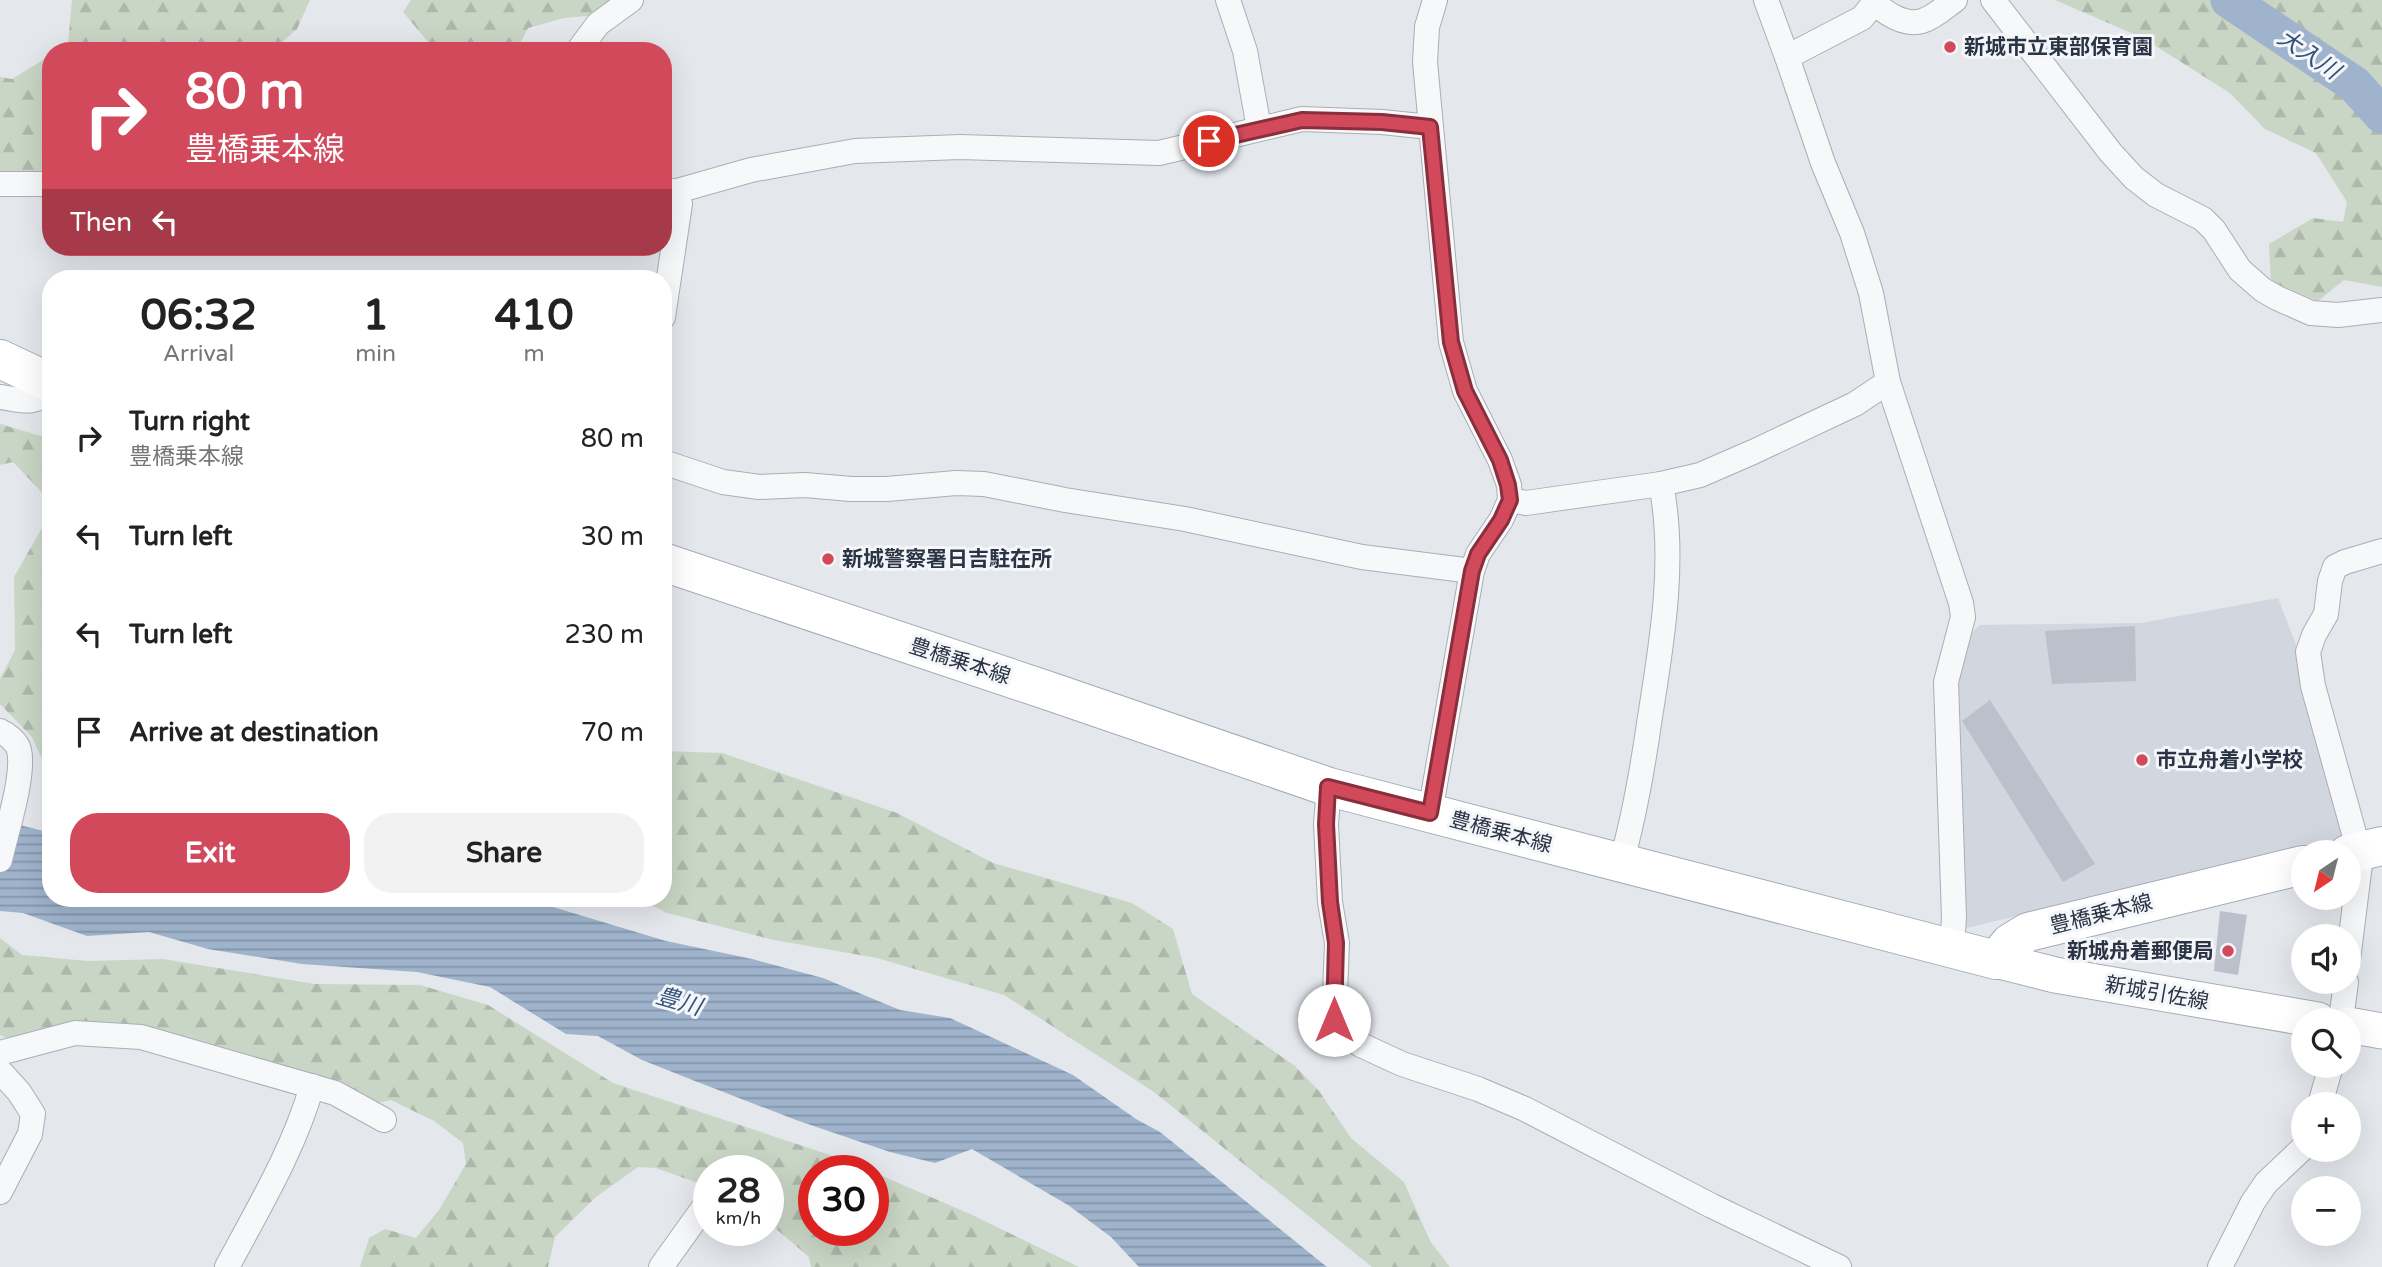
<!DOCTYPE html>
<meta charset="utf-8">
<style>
body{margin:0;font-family:"Varela Round","Noto Sans JP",sans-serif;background:#f2f2f2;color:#222;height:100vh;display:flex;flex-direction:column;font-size:26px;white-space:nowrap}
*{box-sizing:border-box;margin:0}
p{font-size:23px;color:#767676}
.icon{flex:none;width:38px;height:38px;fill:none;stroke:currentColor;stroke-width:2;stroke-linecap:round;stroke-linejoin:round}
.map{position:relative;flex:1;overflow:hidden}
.drawer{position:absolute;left:42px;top:270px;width:630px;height:637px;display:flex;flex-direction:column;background:#fff;border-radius:28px;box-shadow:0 7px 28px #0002}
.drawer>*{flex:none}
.banner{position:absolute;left:42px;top:42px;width:630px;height:214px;border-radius:28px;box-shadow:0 7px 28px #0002;background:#d1495b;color:#fff;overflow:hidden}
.needle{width:46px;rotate:215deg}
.fabs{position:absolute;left:2291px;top:840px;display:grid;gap:14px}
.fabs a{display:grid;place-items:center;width:70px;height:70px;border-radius:50%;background:#fff;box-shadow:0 7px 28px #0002;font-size:35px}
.speed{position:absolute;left:693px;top:1155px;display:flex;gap:14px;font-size:35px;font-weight:700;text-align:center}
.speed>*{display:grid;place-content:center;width:91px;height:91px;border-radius:50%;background:#fff;box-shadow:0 7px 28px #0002;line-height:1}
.speed small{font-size:18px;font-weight:400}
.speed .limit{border:10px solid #d22;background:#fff;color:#111}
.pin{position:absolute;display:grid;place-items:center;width:60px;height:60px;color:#fff;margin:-30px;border:4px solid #fff;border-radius:50%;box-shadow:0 2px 7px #0007}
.me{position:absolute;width:77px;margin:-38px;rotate:0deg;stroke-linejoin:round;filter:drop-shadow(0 0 5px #0008)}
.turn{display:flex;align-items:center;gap:24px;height:147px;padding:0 28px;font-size:32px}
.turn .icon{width:91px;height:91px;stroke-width:2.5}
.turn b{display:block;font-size:49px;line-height:60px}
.then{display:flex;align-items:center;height:66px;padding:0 28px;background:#0003;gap:14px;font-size:26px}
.eta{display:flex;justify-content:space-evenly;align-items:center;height:119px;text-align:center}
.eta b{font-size:42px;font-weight:700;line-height:49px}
.primary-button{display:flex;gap:14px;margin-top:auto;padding:14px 28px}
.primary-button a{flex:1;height:80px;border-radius:28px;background:#d1495b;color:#fff;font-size:28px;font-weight:700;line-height:80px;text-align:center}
.primary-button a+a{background:#f2f2f2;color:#222}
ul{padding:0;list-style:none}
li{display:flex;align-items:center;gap:21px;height:98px;padding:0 28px}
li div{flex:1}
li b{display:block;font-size:26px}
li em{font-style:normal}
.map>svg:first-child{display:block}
</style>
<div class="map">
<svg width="2382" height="1267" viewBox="0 0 2382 1267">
<defs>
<pattern id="forest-firs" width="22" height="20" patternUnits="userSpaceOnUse" patternTransform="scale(1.75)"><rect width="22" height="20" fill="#c9d6c5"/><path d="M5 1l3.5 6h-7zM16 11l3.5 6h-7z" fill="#adb8ab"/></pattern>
<pattern id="water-rules" width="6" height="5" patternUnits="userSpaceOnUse" patternTransform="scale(1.75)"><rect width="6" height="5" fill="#9fb4cc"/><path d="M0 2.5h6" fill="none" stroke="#8293a7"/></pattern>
</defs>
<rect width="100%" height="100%" fill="#e4e7ec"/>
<!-- built -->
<path fill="#d2d6de" d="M2278 598 2301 658 2345 839 1962 929 1957 682 1967 637 1980 625 2141 623Z"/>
<!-- forest -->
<g fill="url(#forest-firs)">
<path d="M72 0H310L297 29 272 51 238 48 232 51H57L68 43Z"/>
<path d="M411 0H625L587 16 564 18 528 28 516 51H430L429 43 403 12Z"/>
<path d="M2055 0H2382V287L2344 280 2318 301 2271 282 2269 244 2313 218 2343 222 2347 202 2316 153 2265 129 2230 93 2143 38Z"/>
<path d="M51 55V178H0V77L12 79Z"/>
<path d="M0 424 51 439V502L13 462 0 465Z"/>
<path d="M51 512V771L46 768 32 737 0 704V679L15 650 14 577Z"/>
<path d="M663 751 722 753 897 813 993 863 1132 903 1173 929 1192 994 1295 1066 1319 1091 1351 1138 1404 1182 1430 1241 1450 1267H1372L1154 1092 1004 995 877 958 774 940 667 913 637 898H663Z"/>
<path d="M0 938 22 955 88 961 163 959 315 984 420 985 488 1005 613 1083 839 1158 870 1171H814V1230H873V1172L970 1214 1079 1267H811L809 1257 768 1222V1171H709V1187L656 1168 638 1167 596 1197 555 1237 548 1267H360L369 1238 385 1229 416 1238 439 1210 466 1164 463 1143 434 1121 391 1100 377 1103 200 1048 15 1042 0 1035Z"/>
</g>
<!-- water -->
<path fill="url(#water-rules)" d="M0 820 51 833V898H523L666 941 752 959 823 978 900 1010 950 1018 1073 1075 1136 1119 1160 1132 1327 1267H1139L1111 1237 1068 1205 972 1149 935 1163 890 1152 796 1120 695 1081 642 1060 598 1036 566 1034 490 987 417 972 302 964 208 949 149 932 87 936 23 913 0 911Z"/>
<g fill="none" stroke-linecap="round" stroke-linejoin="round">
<!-- river -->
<path stroke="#9fb4cc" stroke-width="37" d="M2229 0 2354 84 2382 115"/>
</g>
<!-- building -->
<g fill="#bbc0ca">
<path d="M2135 626 2136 681 2052 684 2045 631Z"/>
<path d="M1990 700 2095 864 2063 882 1962 721Z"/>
<path d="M2220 911 2247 915 2238 975 2214 971Z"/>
</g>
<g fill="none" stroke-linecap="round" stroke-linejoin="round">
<defs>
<g id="street">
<path d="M1228 0 1245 51 1259 128"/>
<path d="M1766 0 1787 57"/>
<path d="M1873 0C1883 13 1905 26 1922 21 1933 18 1945 7 1955 0"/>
<path d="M1993 0 2111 153 2134 178 2156 195 2203 219 2214 230 2240 270 2263 290 2277 298 2311 313 2338 315 2382 310"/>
<path d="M1874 3 1862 18 1787 57 1823 163 1852 233 1871 293 1888 382 1961 603 1963 617 1946 682 1954 917 1952 949"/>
<path d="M578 51 598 24 631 0"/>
<path d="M0 184H51"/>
<path d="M663 188 673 192 680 204 663 317"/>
<path d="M663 195 751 170 855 151 960 147 1159 153 1302 119 1382 122 1430 127"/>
<path d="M0 397C22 400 36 407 51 387"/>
<path d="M663 462 723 482 759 487 805 485 851 489H887L956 483 984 484 1065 500 1185 519 1362 557 1472 571"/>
<path d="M1510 500 1526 503 1661 484 1700 475 1753 452 1855 404 1888 382"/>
<path d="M0 731C7 734 17 742 19 750 25 775 6 833 0 860"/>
<path d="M1329 787 1326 824 1330 902 1337 943 1334 1020 1342 1032 1361 1045 1402 1064 1478 1089 1525 1109 1712 1206 1839 1267"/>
<path d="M1430 813 1472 571 1478 554 1501 520 1510 500 1509 485 1500 460 1465 391 1451 342 1425 62 1427 27 1435 0"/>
<path d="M1621 863C1635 815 1643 766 1650 717 1662 642 1676 559 1661 484"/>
<path d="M2348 960 2360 864 2359 851 2313 686 2308 652 2314 635 2326 614 2330 581 2335 567 2345 562 2382 551"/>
<path d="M2341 1020 2346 982"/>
<path d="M0 1053 75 1033 141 1037 335 1093 384 1120"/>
<path d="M0 1071 19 1092 33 1114 30 1134 0 1192"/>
<path d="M2320 1104 2331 1066"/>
<path d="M227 1267C258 1209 294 1149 312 1086"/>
<path d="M661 1267 704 1207"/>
<path d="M2220 1267 2253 1202 2266 1183 2303 1148"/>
</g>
<g id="secondary">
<path d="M1996 960 2055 975 2318 1020"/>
<path d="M2348 1025 2382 1031"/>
</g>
<g id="primary">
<path d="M0 359 51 383"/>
<path d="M663 562 1046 690 1329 787 1996 960 2010 943 2028 932 2303 865"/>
<path d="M2348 854 2382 846"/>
</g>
</defs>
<!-- street casing -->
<use href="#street" stroke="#a9aeb7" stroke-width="26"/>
<!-- secondary casing -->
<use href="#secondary" stroke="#a9aeb7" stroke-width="37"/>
<!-- primary casing -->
<use href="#primary" stroke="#a3abb8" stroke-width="40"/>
<!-- street -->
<use href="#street" stroke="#f7f8fa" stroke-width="24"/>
<!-- secondary -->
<use href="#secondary" stroke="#fff" stroke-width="35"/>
<!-- primary -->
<use href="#primary" stroke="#fff" stroke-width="38"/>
</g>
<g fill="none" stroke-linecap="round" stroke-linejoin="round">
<defs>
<path id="route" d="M1209 141 1302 120 1382 122 1430 127 1451 342 1465 391 1500 460 1508 485 1510 500 1501 520 1478 554 1472 571 1430 813 1328 787 1326 824 1330 902 1336 943 1334 1020"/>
</defs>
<!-- route casing -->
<use href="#route" stroke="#882f3b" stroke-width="18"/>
<!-- route -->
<use href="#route" stroke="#d1495b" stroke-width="12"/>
</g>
<!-- markers -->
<g fill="#d1495b" stroke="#f4f6f9" stroke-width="2.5">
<circle cx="1950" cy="47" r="7"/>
<circle cx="828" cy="559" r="7"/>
<circle cx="2142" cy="760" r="7"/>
<circle cx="2228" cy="951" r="7"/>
</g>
<g text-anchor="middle" stroke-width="6" stroke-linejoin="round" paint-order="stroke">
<!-- poi labels -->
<g font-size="21" font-weight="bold" fill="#2b3445" stroke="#f4f6f9" text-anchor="start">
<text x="1964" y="54">新城市立東部保育園</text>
<text x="842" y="566">新城警察署日吉駐在所</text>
<text x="2156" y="767">市立舟着小学校</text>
<text x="2214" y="958" text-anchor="end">新城舟着郵便局</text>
</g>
<!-- street labels -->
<g font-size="21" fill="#2b3445" stroke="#f4f6f9">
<text transform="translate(960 661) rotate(18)" y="7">豊橋乗本線</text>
<text transform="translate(1501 832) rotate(15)" y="7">豊橋乗本線</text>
<text transform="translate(2101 914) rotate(-14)" y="7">豊橋乗本線</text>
<text transform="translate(2157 993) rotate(10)" y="7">新城引佐線</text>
</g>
<!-- water labels -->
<g font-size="23" font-style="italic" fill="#34527a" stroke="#f4f6f9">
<text transform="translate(2309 54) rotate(34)" y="8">大入川</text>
<text transform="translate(679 1001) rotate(16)" y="8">豊川</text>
</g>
</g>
</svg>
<div class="fabs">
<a><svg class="needle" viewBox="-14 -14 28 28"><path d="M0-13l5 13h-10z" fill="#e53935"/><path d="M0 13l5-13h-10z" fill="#767676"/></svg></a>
<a><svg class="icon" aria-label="sound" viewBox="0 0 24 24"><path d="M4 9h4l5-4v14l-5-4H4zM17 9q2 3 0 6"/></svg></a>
<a><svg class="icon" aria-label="search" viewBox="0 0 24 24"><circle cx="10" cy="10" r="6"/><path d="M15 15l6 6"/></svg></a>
<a>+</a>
<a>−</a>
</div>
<div class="speed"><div>28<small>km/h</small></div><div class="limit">30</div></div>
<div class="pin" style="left:1209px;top:141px;background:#d93025"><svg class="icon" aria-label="arrive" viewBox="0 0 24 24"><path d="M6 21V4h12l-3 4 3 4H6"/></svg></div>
<svg class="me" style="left:1334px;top:1020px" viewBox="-20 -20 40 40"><circle r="19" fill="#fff"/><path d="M0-13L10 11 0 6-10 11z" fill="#d1495b"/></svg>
<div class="banner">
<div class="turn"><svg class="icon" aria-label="right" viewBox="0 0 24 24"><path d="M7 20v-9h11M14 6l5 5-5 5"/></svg><div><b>80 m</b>豊橋乗本線</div></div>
<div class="then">Then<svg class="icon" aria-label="left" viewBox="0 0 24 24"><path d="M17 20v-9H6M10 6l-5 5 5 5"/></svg></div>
</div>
<section class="drawer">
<div class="eta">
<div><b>06:32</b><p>Arrival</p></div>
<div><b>1</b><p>min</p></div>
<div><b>410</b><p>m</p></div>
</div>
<ul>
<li><svg class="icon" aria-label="right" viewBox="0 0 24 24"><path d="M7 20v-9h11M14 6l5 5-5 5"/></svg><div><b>Turn right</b><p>豊橋乗本線</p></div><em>80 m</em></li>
<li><svg class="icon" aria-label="left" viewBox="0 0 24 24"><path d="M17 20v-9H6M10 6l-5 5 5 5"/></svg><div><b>Turn left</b></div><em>30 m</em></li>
<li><svg class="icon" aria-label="left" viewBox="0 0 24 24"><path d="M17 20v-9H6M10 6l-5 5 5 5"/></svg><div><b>Turn left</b></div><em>230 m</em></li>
<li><svg class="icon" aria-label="arrive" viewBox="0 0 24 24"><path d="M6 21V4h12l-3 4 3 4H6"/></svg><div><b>Arrive at destination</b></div><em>70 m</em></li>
</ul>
<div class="primary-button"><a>Exit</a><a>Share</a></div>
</section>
</div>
